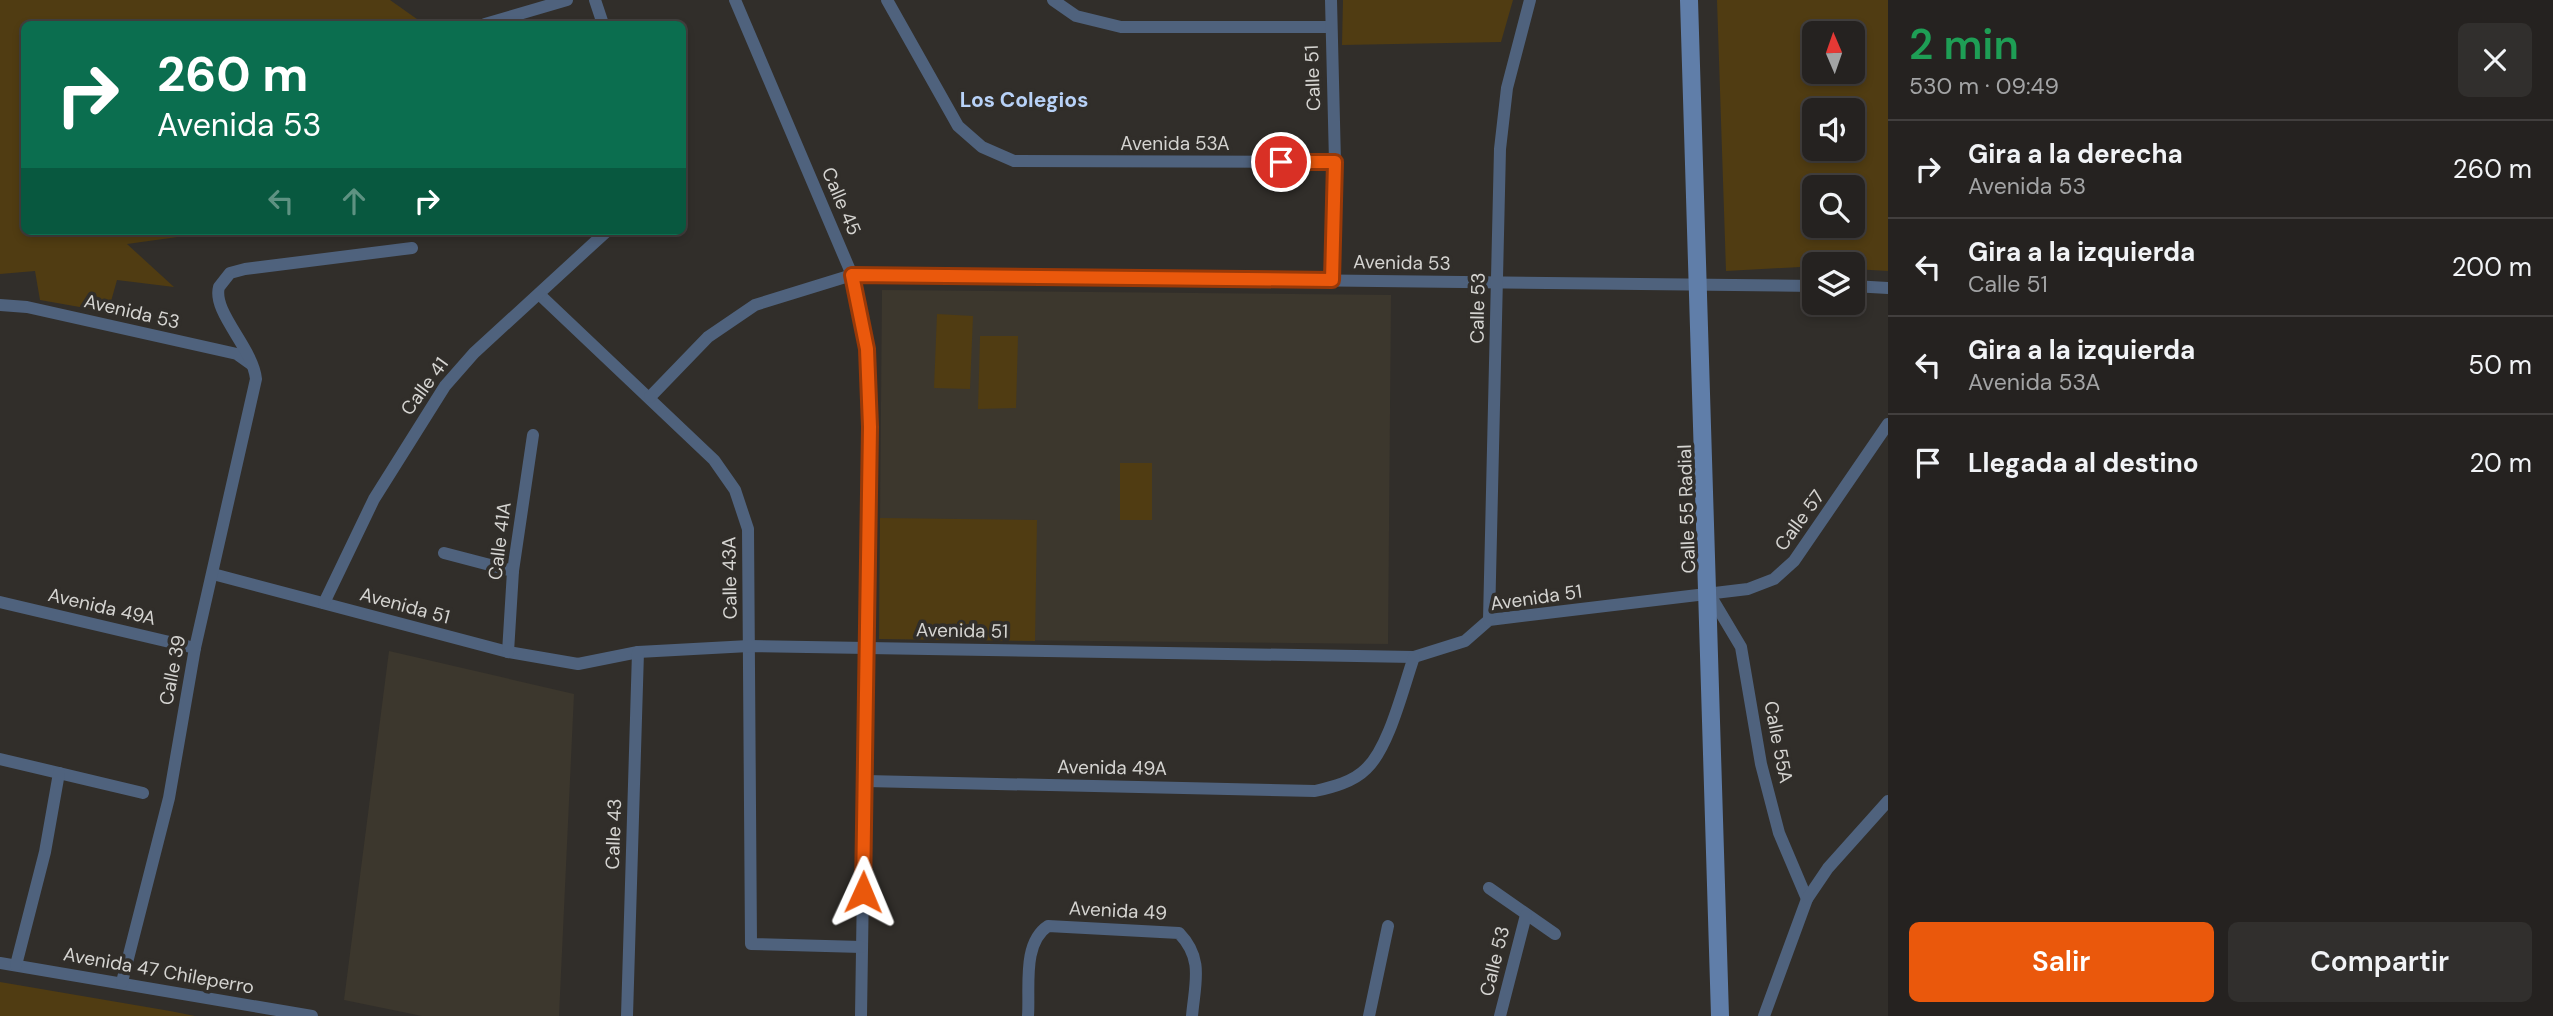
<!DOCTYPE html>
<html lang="es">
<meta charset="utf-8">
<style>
body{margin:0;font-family:"DM Sans",sans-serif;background:#312f2d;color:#f1f3f6;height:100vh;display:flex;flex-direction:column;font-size:26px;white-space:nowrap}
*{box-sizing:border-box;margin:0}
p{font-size:23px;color:#a3a4a5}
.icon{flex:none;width:38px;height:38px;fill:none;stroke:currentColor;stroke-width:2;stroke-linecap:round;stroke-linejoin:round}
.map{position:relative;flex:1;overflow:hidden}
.panel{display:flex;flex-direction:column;background:#252220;width:665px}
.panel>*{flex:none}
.hud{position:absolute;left:21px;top:21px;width:665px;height:214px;border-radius:10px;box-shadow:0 4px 10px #0003,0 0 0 2px #423f3e;background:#0b6e4f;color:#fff;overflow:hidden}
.needle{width:46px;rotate:358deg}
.buttons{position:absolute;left:1802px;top:21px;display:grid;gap:14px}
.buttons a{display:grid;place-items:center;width:63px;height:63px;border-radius:10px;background:#252220;box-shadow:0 4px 10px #0003,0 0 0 2px #423f3e;font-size:35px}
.pin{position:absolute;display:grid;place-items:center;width:60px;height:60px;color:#fff;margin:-30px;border:4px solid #fff;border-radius:50%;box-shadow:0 2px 7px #0007}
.me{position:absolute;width:77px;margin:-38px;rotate:1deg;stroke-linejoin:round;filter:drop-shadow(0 0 5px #0008)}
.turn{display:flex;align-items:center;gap:24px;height:147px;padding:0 21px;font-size:32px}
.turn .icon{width:91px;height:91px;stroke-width:2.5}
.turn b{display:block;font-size:49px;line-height:60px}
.lanes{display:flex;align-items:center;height:66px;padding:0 21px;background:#0003;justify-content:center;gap:35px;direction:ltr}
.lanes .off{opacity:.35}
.round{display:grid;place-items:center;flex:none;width:74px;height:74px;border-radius:10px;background:#312f2d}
.headline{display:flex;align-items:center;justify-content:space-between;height:119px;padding:0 21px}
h1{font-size:42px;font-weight:600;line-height:52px;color:#1e9e55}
.primary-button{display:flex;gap:14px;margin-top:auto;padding:14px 21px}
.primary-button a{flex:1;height:80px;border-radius:10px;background:#ea580c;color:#fff;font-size:28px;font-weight:600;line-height:80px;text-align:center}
.primary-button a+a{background:#312f2d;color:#f1f3f6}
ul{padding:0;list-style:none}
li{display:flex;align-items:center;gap:21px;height:98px;padding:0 21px;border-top:2px solid #423f3e}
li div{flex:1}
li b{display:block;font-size:26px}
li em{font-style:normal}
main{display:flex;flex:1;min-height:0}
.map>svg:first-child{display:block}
</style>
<main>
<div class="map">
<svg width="1888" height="1016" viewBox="0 0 1888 1016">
<rect width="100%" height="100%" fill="#312e2a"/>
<!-- built -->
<g fill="#3c372d">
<path d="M882 290 1391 295 1388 644 879 639Z"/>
<path d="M389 651 574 694 559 1016H422L344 1000Z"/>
</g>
<!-- green -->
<g fill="#503c12" fill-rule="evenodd">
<path d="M0 0H390L424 24H24V231H221L127 244 174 287 117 280 108 312 40 300 35 271 0 274Z"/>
<path d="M1343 0H1513L1501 42 1342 45Z"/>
<path d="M1717 0H1888V271L1853 269V264L1726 271ZM1815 33H1853V72H1815ZM1815 110H1853V149H1815ZM1815 187H1853V226H1815Z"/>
<path d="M937 314 973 316 970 389 934 388Z"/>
<path d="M980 336H1018L1016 408 978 409Z"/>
<rect x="1120" y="463" width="32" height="57"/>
<path d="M880 518 1037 520 1035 641 879 639Z"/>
<path d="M0 982 170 1011 195 1016H0Z"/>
</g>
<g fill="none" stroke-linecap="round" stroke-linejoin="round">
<!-- street -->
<g stroke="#4f627d" stroke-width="12">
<path d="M595 0 603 24"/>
<path d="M735 0 852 275 867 349 870 427 861 1016"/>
<path d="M887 0 958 126 982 147 1014 161 1335 162"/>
<path d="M1053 0 1076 16 1121 27H1329"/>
<path d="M1331 0 1335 162 1333 280"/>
<path d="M485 24 567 0"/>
<path d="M1853 286 1888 288"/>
<path d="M540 295 714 460 735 490 748 529 751 944 862 947"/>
<path d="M0 305 27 307 237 354 251 364"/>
<path d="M650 397 708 337 755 305 852 275 1815 286"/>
<path d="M444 553 513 571"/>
<path d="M213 574 508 652 578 664 638 652 749 646 1414 657 1465 641 1489 620 1748 589 1774 579 1794 561 1888 424"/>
<path d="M1710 595 1741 647 1761 764 1779 833 1807 899"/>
<path d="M0 602 195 648"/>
<path d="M324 603 374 499 445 386 474 353 607 231"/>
<path d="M1489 620 1500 149 1507 88 1530 0"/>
<path d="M508 652 513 571 533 435"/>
<path d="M0 759 143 793"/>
<path d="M866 781 1315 791C1333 787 1353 782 1366 769 1389 748 1403 688 1414 657"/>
<path d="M1489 888 1555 934"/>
<path d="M0 963 312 1016"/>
<path d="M16 965 45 852 59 773"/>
<path d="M122 982 169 798 195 648 256 379C253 348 212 312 219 287L230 273 245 269 412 248"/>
<path d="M627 1016 638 652"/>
<path d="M1028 1016C1030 988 1022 943 1048 926L1179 933C1204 959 1195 982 1192 1016"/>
<path d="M1369 1016 1388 926"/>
<path d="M1500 1016 1526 915"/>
<path d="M1764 1016 1807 899 1828 868 1888 801"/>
</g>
<!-- secondary -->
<path stroke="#607ea9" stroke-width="18" d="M1689 0 1720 1016"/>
</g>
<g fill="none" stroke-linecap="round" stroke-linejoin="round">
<defs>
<path id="route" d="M863 892 870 427 867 349 852 275 1332 280 1335 162H1281"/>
</defs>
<!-- route casing -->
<use href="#route" stroke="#983908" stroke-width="18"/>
<!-- route -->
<use href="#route" stroke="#ea580c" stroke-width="12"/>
</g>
<g text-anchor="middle" stroke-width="7" stroke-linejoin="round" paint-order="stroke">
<!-- street labels -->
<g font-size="19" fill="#d5d4d1" stroke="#312e2a">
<text transform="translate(1312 78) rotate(-92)" y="7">Calle 51</text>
<text x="1175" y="150">Avenida 53A</text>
<text transform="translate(842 201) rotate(67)" y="7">Calle 45</text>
<text transform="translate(1402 262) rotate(1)" y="7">Avenida 53</text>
<text transform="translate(1477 308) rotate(-89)" y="7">Calle 53</text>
<text transform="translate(132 311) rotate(13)" y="7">Avenida 53</text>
<text transform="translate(424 386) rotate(-54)" y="7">Calle 41</text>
<text transform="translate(1686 509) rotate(-92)" y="7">Calle 55 Radial</text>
<text transform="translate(1799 520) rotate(-54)" y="7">Calle 57</text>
<text transform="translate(499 541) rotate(-83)" y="7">Calle 41A</text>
<text transform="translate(729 578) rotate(-91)" y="7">Calle 43A</text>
<text transform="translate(1536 597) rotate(-8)" y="7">Avenida 51</text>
<text transform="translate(405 605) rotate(15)" y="7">Avenida 51</text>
<text transform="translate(102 606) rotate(13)" y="7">Avenida 49A</text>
<text transform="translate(962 630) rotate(1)" y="7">Avenida 51</text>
<text transform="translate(172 670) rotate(-79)" y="7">Calle 39</text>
<text transform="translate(1779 742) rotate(79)" y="7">Calle 55A</text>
<text transform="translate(1112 767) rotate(1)" y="7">Avenida 49A</text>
<text transform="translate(613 834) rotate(-88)" y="7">Calle 43</text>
<text transform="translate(1118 910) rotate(3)" y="7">Avenida 49</text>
<text transform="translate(1494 961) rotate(-76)" y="7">Calle 53</text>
<text transform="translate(159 970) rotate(10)" y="7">Avenida 47 Chileperro</text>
</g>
<!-- neighbourhood labels -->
<g font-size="21" font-weight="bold" fill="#b8d2f8" stroke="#312e2a">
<text x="1024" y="107">Los Colegios</text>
</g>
</g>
</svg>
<div class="buttons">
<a><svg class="needle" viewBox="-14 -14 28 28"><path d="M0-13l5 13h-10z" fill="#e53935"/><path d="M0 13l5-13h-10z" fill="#a3a4a5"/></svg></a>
<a><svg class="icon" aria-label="sound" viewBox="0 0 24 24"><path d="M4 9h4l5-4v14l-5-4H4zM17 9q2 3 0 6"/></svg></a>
<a><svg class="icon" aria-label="search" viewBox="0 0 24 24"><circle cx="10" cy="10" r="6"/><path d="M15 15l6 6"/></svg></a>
<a><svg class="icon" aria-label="layers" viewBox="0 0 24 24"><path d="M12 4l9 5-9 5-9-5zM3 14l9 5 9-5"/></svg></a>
</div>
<div class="pin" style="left:1281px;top:162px;background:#d93025"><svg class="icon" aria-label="arrive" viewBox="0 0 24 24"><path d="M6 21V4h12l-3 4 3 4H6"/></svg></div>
<svg class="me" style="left:863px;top:892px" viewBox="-20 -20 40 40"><path d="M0-17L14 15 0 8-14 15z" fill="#ea580c" stroke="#fff" stroke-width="4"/></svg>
<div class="hud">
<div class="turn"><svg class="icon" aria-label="right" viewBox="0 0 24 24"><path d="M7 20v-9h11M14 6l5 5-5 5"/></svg><div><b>260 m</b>Avenida 53</div></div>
<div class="lanes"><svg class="icon off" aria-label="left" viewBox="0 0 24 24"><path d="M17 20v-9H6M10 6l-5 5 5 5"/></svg><svg class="icon off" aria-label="ahead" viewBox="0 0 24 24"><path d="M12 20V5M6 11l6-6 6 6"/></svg><svg class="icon" aria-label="right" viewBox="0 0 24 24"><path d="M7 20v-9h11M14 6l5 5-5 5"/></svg></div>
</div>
</div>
<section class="panel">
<div class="headline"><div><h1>2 min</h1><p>530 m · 09:49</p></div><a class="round"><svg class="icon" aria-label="close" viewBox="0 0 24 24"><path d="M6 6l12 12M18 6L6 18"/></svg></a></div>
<ul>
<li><svg class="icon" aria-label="right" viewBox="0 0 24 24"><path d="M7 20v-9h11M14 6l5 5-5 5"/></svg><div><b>Gira a la derecha</b><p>Avenida 53</p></div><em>260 m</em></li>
<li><svg class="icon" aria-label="left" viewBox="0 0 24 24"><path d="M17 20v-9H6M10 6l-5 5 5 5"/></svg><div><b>Gira a la izquierda</b><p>Calle 51</p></div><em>200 m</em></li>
<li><svg class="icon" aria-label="left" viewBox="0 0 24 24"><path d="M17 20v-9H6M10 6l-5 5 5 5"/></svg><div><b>Gira a la izquierda</b><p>Avenida 53A</p></div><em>50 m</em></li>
<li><svg class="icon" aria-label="arrive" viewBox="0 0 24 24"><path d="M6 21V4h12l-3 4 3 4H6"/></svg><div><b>Llegada al destino</b></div><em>20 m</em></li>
</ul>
<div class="primary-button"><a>Salir</a><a>Compartir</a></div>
</section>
</main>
